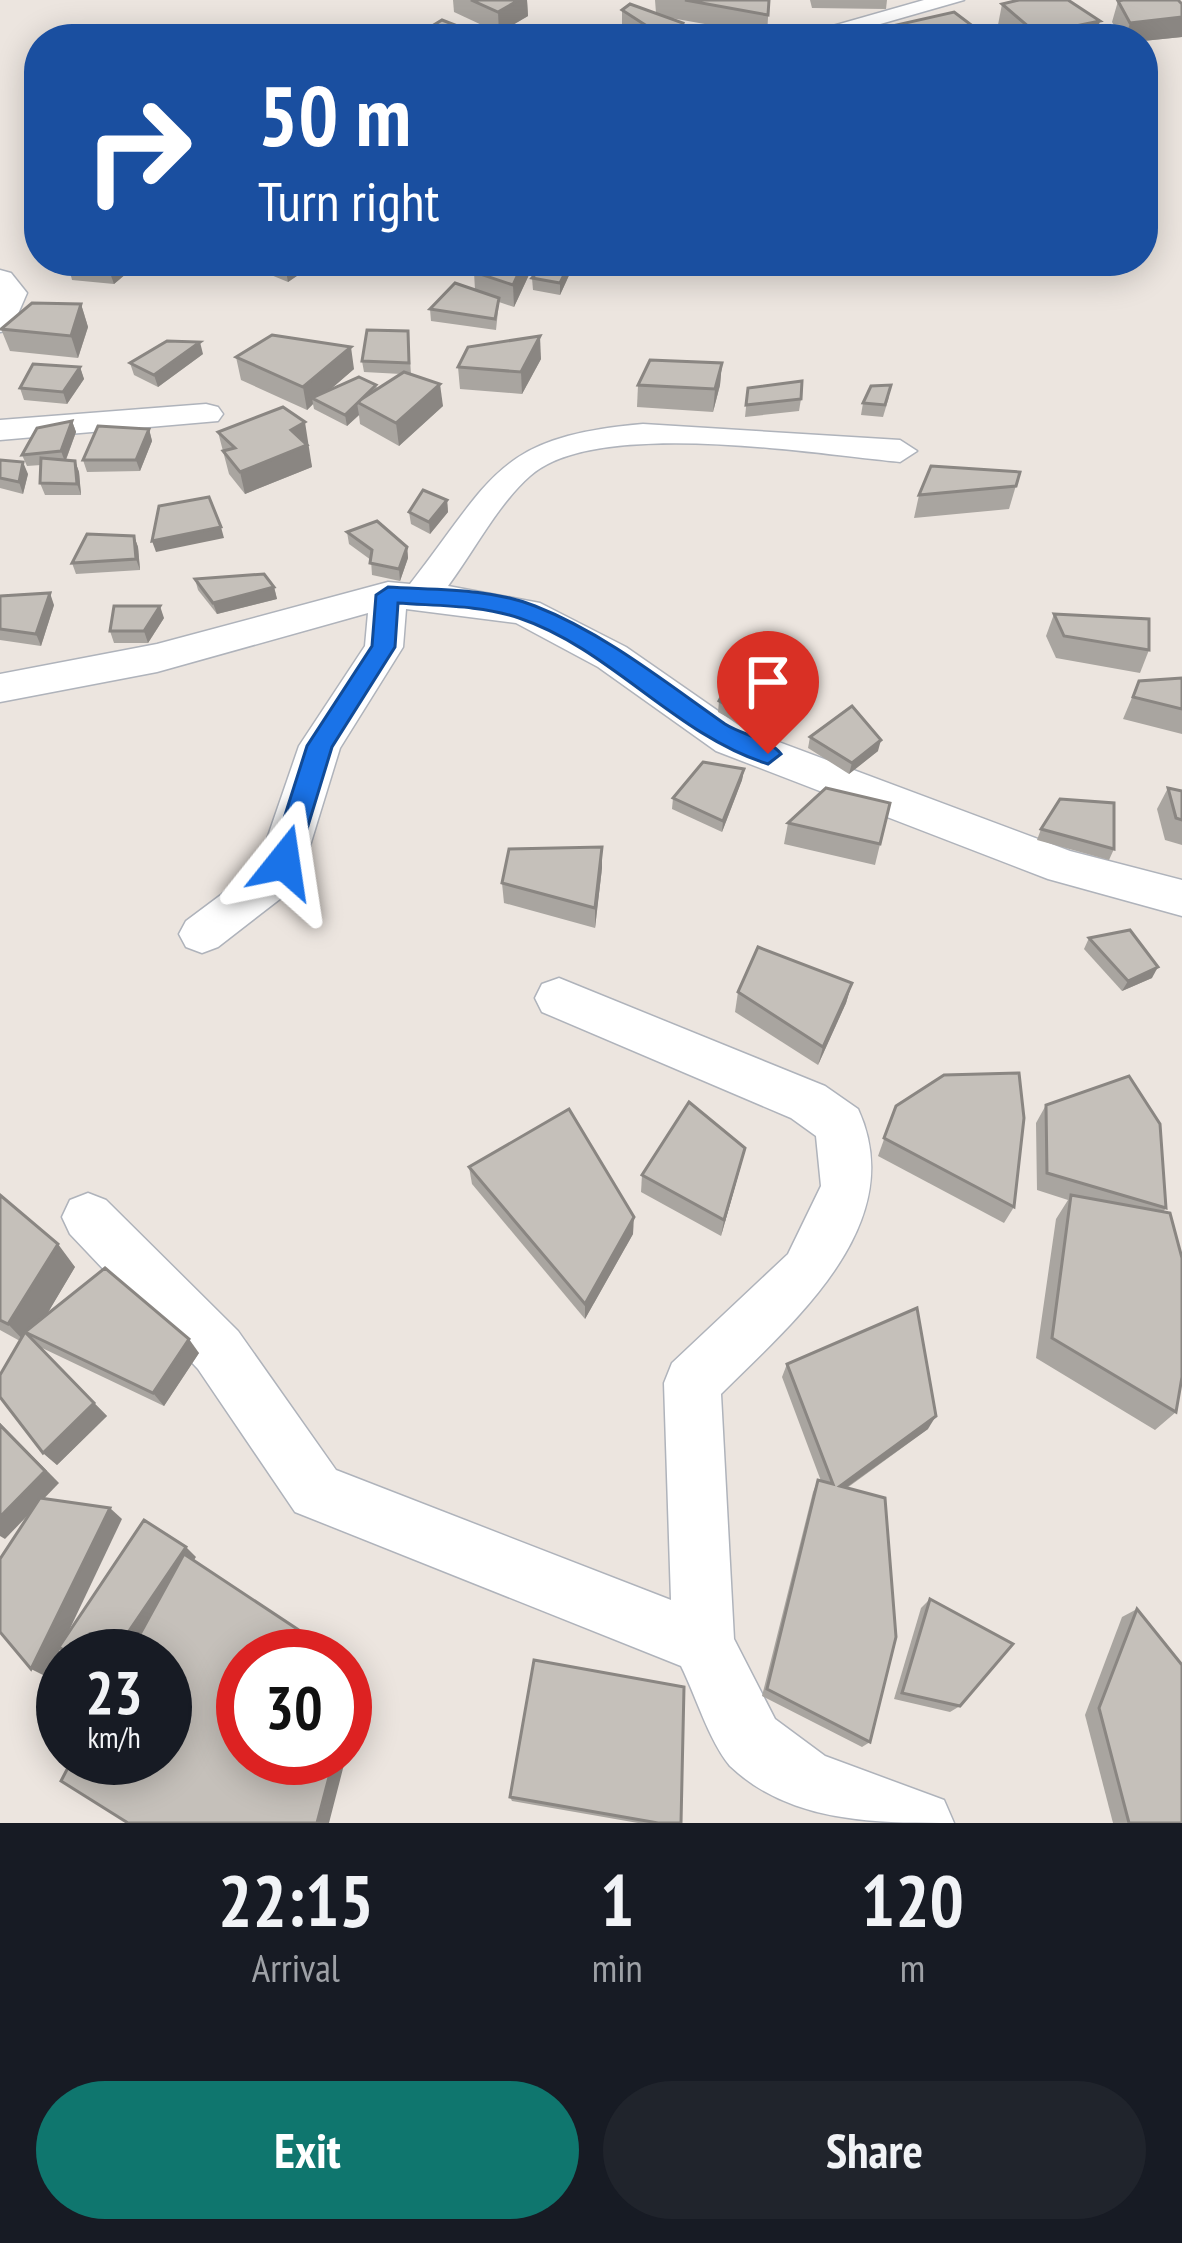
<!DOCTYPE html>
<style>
body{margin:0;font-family:"PT Sans Narrow",sans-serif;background:#20242c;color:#f1f3f6;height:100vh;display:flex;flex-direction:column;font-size:45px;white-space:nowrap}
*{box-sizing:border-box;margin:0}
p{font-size:39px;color:#9ea1a6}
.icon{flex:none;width:66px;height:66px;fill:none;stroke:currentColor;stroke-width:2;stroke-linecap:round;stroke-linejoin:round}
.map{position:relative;height:1823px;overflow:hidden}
.panel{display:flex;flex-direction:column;background:#171b24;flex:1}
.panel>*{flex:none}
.hud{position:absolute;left:24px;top:24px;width:1134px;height:252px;border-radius:48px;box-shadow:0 6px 30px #0003;background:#1a4fa0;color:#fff;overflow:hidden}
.speed{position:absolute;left:36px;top:1629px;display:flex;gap:24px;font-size:60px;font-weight:700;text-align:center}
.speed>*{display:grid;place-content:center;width:156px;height:156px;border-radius:50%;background:#171b24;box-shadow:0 6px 30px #0003;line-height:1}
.speed small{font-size:30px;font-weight:400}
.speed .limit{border:18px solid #d22;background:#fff;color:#111}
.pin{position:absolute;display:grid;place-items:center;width:102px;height:102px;color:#fff;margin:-123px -51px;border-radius:50% 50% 50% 0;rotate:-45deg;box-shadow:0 0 12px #0007}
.pin .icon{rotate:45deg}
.me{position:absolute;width:132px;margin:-66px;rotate:15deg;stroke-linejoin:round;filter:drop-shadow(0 0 9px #0008)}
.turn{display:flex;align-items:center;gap:42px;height:252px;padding:0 36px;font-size:54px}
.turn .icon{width:156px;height:156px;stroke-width:2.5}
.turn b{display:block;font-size:84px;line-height:102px}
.eta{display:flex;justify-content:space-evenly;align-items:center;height:204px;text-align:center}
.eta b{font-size:72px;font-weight:700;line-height:84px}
.action{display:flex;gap:24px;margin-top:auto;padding:24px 36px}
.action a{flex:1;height:138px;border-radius:72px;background:#0f766e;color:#fff;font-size:48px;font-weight:700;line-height:138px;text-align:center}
.action a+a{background:#20242c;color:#f1f3f6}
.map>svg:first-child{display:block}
</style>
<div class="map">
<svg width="1182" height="1823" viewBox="0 0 1182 1823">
<rect width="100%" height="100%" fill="#ece5df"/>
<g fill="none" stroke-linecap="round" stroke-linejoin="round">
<defs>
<g id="street">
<path d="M924 0H964L828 39H787Z"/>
<path d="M0 270 11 273 27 293 11 330 0 332Z"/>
<path d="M206 404 218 407 223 414 218 421 0 440V420Z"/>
<path d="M643 424 900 440 917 451 900 462C815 454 595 417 530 476 498 504 474 551 448 586L540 603 626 647 744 729 1070 851 1182 880V916L1048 879 716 751 598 667 516 623 406 609 403 647 340 748 305 862 289 892 218 947 202 953 186 947 179 934 186 921 257 868 299 746 365 646 368 613 157 672 0 702V674L157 644 388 582 410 584C494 476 497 437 643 424Z"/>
<path d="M559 978 825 1086 858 1109C911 1224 793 1322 721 1394L734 1639 775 1719 825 1756 944 1800 954 1823C874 1823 790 1823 730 1766 709 1741 696 1696 681 1666L295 1512 198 1369 70 1234 62 1217 70 1200 88 1193 106 1200 238 1331 336 1470 671 1600 664 1383 672 1363 788 1254 821 1186 816 1136 791 1118 542 1012 535 998 542 984Z"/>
</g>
</defs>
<!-- street casing -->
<use href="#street" stroke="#afb3bb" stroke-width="3"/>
<!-- street -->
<use href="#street" fill="#fff" fill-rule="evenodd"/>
</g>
<!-- wall -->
<g fill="#a9a5a0">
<path d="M453 0H527L528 16 499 33 454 12Z"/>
<path d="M655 0H769L767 35 671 18 683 23 682 39H634L622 31V10L656 13Z"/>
<path d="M810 0H887L886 9 812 8Z"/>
<path d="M1118 1 1182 4V37L1143 41V39H1122L1112 22Z"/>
<path d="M1002 4 1095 39H1014L998 25Z"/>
<path d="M892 26 972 39H890Z"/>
<path d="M81 261H146L141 267 125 263 127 273 114 284 72 280 69 268Z"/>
<path d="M248 261H365L366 262 324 276 318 269 316 263 288 282 249 266Z"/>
<path d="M571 261V271L560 295 533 290 532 278Z"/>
<path d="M534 264 514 307 499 302 496 330 431 321 430 309 475 290 474 272Z"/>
<path d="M81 304 88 327 78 358 10 351 1 329Z"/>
<path d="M408 331 411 374 443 406 399 446 360 424 359 415 347 426 314 409 313 404 307 410 241 380 236 357 354 369 331 389 376 385 377 389 401 374 364 372 362 361Z"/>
<path d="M203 354 158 387 134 375 130 363Z"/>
<path d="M541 359 522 394 460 389 458 367Z"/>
<path d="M722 363 720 385 713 412 637 407 638 385Z"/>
<path d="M80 367 84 379 67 404 24 400 20 388Z"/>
<path d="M748 388 801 399 799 411 745 417Z"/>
<path d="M889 397 883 417 861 415 863 403Z"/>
<path d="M72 421 76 432 66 460 75 461 79 472 81 495H45L40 483 41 465 27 466 22 455Z"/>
<path d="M149 429 152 441 140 471 87 472 83 460Z"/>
<path d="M218 432 309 445 307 446 312 467 245 494 229 474Z"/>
<path d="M0 460 28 474 23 494 0 488Z"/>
<path d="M1020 472 1009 509 914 518 919 495Z"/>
<path d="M447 500 448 512 430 534 411 524 409 512Z"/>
<path d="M347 532 407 547 408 558 400 581 372 575 371 560 349 544Z"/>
<path d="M134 536 138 547 140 570 76 574 72 563Z"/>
<path d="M195 579 274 587 277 599 217 614 198 590Z"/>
<path d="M0 596 54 605 41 646 0 640Z"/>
<path d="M1054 614 1149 650 1140 673 1056 658 1046 636Z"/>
<path d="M164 618 148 643H114L110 631Z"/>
<path d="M1182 678V734L1123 719 1139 681Z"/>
<path d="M780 691 768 740 718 712 719 701Z"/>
<path d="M810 737 878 751 849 774 808 748Z"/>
<path d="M744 769 742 780 722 832 672 809 673 798Z"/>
<path d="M1168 788 1182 791V845L1165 840 1157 809Z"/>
<path d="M890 803 875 865 784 844 788 823Z"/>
<path d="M1041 829 1114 849 1109 860 1037 840Z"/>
<path d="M602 847V868L595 928 504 903 502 883Z"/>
<path d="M1089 938 1152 978 1122 991 1084 949Z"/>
<path d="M852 983 846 1003 818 1065 735 1012 738 992Z"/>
<path d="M1046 1105 1166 1208 1163 1212 1176 1412 1155 1430 1036 1358 1056 1219 1068 1200 1037 1190 1036 1123Z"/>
<path d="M896 1106 1014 1207 1004 1223 878 1156Z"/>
<path d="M741 1165 721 1236 641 1192 642 1175Z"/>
<path d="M469 1167 633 1234 585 1319 472 1184Z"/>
<path d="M0 1195 75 1267 47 1314 199 1353 164 1406 40 1347 107 1416 57 1465 43 1453 20 1341 0 1330Z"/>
<path d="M787 1364 928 1429 847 1488 870 1742 862 1747 762 1696 813 1492 818 1480 821 1481 782 1377Z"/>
<path d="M930 1599 960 1706 950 1712 894 1699 921 1608Z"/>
<path d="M1137 1609 1182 1823H1113L1085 1715 1122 1617Z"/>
<path d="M510 1797 681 1823H638L512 1801Z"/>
</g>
<!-- shaded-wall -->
<g fill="#8a8682">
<path d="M519 0H527L528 16 499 33 498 12Z"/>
<path d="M1182 17V37L1143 41V39H1125L1130 23Z"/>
<path d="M1100 21 1095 39H1036L1037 34Z"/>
<path d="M974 27 972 39H929Z"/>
<path d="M465 29V39H445Z"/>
<path d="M124 261 127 273 114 284 110 273Z"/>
<path d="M300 261H316V263L288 282 286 271Z"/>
<path d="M332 261H365L366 262 324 276 322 264Z"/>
<path d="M524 261H534V264L514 307 513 285Z"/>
<path d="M571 261V271L560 295V283Z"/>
<path d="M81 304 88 327 78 358 71 336Z"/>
<path d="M540 336 541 359 522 394 521 372Z"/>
<path d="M200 342 203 354 158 387 154 375Z"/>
<path d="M351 347 354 369 318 400 312 398 313 404 307 410 303 387Z"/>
<path d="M722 363 720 385 713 412 715 389Z"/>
<path d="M80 367 84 379 67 404 63 392Z"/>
<path d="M440 384 443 406 399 446 396 423Z"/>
<path d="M357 403 359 415 347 426 345 415Z"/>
<path d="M72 421 76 432 65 462 61 451Z"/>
<path d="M305 422 312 467 245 494 240 472 291 430Z"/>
<path d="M149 429 152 441 140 471 136 460Z"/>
<path d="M75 461 79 472 81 495 77 484Z"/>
<path d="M23 462 28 474 23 494 19 482Z"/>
<path d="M447 500 448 512 430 534 429 522Z"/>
<path d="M221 527 224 538 156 552 152 541Z"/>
<path d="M134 536 138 547 140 570 136 559Z"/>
<path d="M407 547 408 558 400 581 399 569Z"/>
<path d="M274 587 277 599 217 614 213 603Z"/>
<path d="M50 593 54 605 41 646 36 634Z"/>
<path d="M160 606 164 618 148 643 144 631Z"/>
<path d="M881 740 878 751 849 774 852 763Z"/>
<path d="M744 769 742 780 722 832 723 821Z"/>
<path d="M602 847V868L595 928V908Z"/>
<path d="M1158 967 1152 978 1122 991 1128 981Z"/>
<path d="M852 983 846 1003 818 1065 823 1047Z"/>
<path d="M745 1148 741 1165 721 1236 724 1220Z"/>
<path d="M634 1217 633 1234 585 1319V1304Z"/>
<path d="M58 1244 75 1267 34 1336 25 1332 28 1345 8 1324Z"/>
<path d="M189 1339 199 1353 164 1406 153 1393Z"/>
<path d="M94 1403 107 1416 57 1465 43 1453Z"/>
<path d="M936 1416 928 1429 833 1497 840 1486Z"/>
<path d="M0 1423 59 1483 5 1539 0 1536Z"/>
<path d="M110 1508 122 1519 47 1677 31 1669Z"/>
<path d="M186 1547 196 1557 130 1656H112Z"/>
<path d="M357 1668 366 1679 329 1823H317L334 1758H345V1715Z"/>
</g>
<!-- building -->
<g fill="#c5c0ba" stroke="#8a8682" stroke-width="3">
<path d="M471 0H519L498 12Z"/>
<path d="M685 0H769L768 15Z"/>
<path d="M1019 0H1068L1100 21 1037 34 1002 4Z"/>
<path d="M1123 0H1178L1182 4V17L1130 23 1118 1Z"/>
<path d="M630 4 683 23 676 39H667L622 10Z"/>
<path d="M954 12 974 27 929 39H916L892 26Z"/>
<path d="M442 20 465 29 445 39H437L424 31Z"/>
<path d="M789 26 846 35 847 39H778Z"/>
<path d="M81 261H124L110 273 69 268Z"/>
<path d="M262 261H300L286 271Z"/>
<path d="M481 261H524L513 285 474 272Z"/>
<path d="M547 261H571L560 283 532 278Z"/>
<path d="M455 283 499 298 495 319 430 309Z"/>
<path d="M32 303 81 304 71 336 1 329Z"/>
<path d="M367 330 408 331 409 363 362 361Z"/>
<path d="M272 335 351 347 303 387 236 357Z"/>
<path d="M540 336 521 372 458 367 468 347Z"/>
<path d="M167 341 200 342 154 375 130 363Z"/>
<path d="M650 360 722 363 715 389 638 385Z"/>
<path d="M33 364 80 367 63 392 20 388Z"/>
<path d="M404 372 440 384 396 423 357 402Z"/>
<path d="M359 377 376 385 345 415 312 398Z"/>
<path d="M802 381 801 399 746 405 748 388Z"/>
<path d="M891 385 885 405 863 403 871 386Z"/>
<path d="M283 407 305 422 291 430 307 445 240 472 223 451 235 448 218 432Z"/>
<path d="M72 421 61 451 22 455 37 428Z"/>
<path d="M98 426 149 429 136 460H83Z"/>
<path d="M41 458 75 461 77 484 40 483Z"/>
<path d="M0 460 23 462 19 482 0 478Z"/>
<path d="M931 466 1020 472 1016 486 919 495Z"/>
<path d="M423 490 447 500 429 522 409 512Z"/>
<path d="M209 497 221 527 152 541 159 506Z"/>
<path d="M377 521 407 547 399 569 370 563 372 550 347 532Z"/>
<path d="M87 534 134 536 136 559 72 563Z"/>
<path d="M264 574 274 587 213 603 195 579Z"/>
<path d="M50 593 36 634 0 629V596Z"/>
<path d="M114 606H160L144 631H110Z"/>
<path d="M1054 614 1149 619V650L1064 636Z"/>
<path d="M736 670 780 691 770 729 719 701Z"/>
<path d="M1182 678V709L1133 697 1139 681Z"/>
<path d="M852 706 881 740 852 763 810 737Z"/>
<path d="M703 762 744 769 723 821 673 798Z"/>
<path d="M826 788 890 803 880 844 788 823Z"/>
<path d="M1168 788 1182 791V820L1176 818Z"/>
<path d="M1060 799 1114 803V849L1041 829Z"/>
<path d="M602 847 595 908 502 883 509 849Z"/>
<path d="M1130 930 1158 967 1128 981 1089 938Z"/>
<path d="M758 947 852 983 823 1047 738 992Z"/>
<path d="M1019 1073 1024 1118 1014 1207 884 1138 896 1106 944 1075Z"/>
<path d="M1129 1076 1160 1124 1166 1208 1047 1173 1046 1105Z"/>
<path d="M689 1102 745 1148 724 1220 642 1175Z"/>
<path d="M569 1109 634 1217 585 1304 469 1167Z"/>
<path d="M0 1195 58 1244 8 1324 0 1320Z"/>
<path d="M1071 1195 1170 1213 1182 1258V1377L1176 1412 1052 1338Z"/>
<path d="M105 1268 189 1339 153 1393 25 1332 94 1403 43 1453 0 1397V1375L25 1332Z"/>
<path d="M917 1308 936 1416 840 1486 885 1498 896 1637 870 1742 767 1689 818 1480 833 1484 787 1364Z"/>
<path d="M0 1425 45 1471 0 1517Z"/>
<path d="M40 1498 110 1508 31 1669 0 1632V1559Z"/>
<path d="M144 1520 186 1547 112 1656H72L59 1647Z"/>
<path d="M184 1554 338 1656H243V1758H334L317 1823H128L61 1781 73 1758H165V1656H128Z"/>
<path d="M930 1599 1013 1644 960 1706 902 1693Z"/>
<path d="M1137 1609 1182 1665V1823H1129L1099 1708Z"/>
<path d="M345 1660 357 1668 345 1715Z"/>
<path d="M534 1660 684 1687 681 1823H658L510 1797Z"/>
</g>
<!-- route -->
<path fill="#1a73e8" stroke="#114b97" stroke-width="3" d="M388 587C436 590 490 588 535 606 604 633 665 682 725 724 742 735 770 739 781 754L768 764C675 735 611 649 519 618 481 605 438 606 398 603L395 647 332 747 297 862 293 870H274L270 862 307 746 372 646 376 595Z"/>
</svg>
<div class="speed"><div>23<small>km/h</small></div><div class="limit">30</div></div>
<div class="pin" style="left:768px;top:754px;background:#d93025"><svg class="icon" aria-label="arrive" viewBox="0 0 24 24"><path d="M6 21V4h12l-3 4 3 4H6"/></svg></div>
<svg class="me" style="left:284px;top:862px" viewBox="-20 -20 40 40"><path d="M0-17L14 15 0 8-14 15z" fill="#1a73e8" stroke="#fff" stroke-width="4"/></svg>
<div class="hud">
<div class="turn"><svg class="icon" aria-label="right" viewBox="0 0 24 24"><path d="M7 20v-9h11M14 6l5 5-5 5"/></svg><div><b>50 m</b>Turn right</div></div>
</div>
</div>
<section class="panel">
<div class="eta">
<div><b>22:15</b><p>Arrival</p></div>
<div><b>1</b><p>min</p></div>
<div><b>120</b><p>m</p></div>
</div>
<div class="action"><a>Exit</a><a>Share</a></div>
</section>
